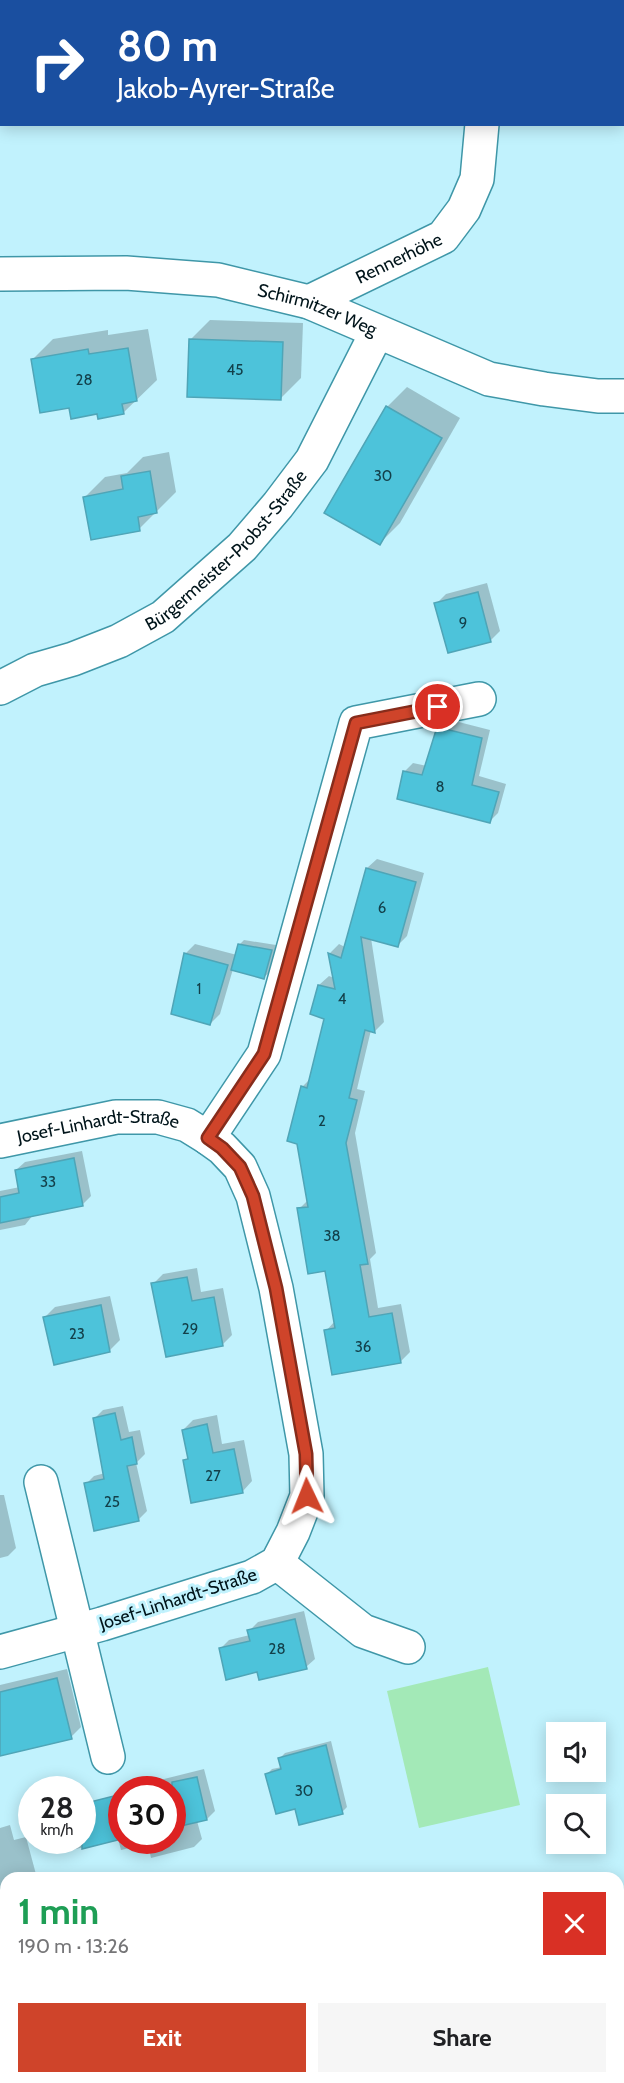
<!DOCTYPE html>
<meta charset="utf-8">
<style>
body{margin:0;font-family:Cabin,sans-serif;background:#f6f6f6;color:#202124;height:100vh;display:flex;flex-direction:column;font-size:22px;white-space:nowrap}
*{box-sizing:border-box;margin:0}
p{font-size:20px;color:#757577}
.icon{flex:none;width:33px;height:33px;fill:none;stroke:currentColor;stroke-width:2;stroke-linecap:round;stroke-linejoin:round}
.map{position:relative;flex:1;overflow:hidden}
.panel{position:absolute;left:0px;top:1872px;width:624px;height:212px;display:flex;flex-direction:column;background:#fff;border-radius:18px 18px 0 0;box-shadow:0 3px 15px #0003}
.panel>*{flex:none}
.top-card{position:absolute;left:0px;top:0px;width:624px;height:126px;box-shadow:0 3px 15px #0003;background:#1a4fa0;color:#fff;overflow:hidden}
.fabs{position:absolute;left:546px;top:1722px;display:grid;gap:12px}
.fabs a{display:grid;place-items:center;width:60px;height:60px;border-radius:0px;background:#fff;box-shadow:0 3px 15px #0003;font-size:30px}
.speed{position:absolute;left:18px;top:1776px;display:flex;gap:12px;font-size:30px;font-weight:700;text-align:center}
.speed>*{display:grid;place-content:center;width:78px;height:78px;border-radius:50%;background:#fff;box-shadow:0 3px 15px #0003;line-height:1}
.speed small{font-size:15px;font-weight:400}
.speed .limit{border:9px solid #d22;background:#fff;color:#111}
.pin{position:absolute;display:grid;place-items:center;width:51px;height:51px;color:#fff;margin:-26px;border:3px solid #fff;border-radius:50%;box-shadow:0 2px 6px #0007}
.me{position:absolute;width:66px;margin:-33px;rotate:358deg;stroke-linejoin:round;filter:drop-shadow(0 0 4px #0008)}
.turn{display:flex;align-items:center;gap:21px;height:126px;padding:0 18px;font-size:27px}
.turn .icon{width:78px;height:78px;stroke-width:2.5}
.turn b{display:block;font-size:42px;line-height:51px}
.round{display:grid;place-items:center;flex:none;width:63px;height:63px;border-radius:0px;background:#f6f6f6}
.head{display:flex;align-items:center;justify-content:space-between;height:102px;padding:0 18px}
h1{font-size:36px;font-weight:700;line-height:45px;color:#1e9e55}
.button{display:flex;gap:12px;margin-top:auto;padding:12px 18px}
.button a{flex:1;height:69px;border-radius:0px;background:#cf442a;color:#fff;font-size:24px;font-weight:700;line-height:69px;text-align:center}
.button a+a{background:#f6f6f6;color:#202124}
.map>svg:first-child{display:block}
</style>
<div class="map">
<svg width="624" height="2083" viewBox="0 0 624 2083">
<rect width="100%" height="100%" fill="#c1f2fd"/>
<!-- green -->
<path fill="#a3e9b7" d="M488 1667 520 1805 419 1828 387 1691Z"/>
<!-- shadow -->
<g fill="#0003">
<path d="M210 320 303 323 301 378 281 398 190 340Z"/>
<path d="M148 329 157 380 123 413 98 412 70 406 33 359 53 339 108 330V335Z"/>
<path d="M407 387 460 418 400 523 380 543 326 513 387 407Z"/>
<path d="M169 452 176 492 139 529 85 497 105 477 127 473 143 457Z"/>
<path d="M487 583 500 631 490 641 436 604 446 594Z"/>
<path d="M447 719 490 730 479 776 506 784 498 813 490 821 404 772 413 763 427 766 438 727Z"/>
<path d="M377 859 424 873 407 936 397 946 371 938 384 1022 375 1031 371 1030 357 1089 365 1091 355 1133 376 1253 370 1259 378 1308 401 1304 410 1352 400 1362 326 1331 335 1321 327 1269 299 1209 308 1200 302 1087 311 1078 326 1018 319 985 329 976 334 978 330 953 339 944 345 947 367 868Z"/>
<path d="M244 940 276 945 269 973 264 977 233 969 220 1014 210 1024 185 954 195 944 237 955 239 945Z"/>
<path d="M82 1151 91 1196 82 1205 33 1215 25 1225 0 1230V1191L20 1187 16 1170 25 1162Z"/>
<path d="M197 1268 201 1292 223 1288 232 1335 222 1345 153 1284 163 1274Z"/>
<path d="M110 1296 120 1340 110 1350 55 1363 45 1317 55 1307Z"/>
<path d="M123 1406 129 1432 140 1430 145 1454 136 1463 147 1511 138 1520 86 1484 94 1476 105 1473 95 1418 103 1410Z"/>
<path d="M217 1415 222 1444 244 1440 252 1481 243 1491 185 1461 189 1457 183 1430 193 1420Z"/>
<path d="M0 1495H4L16 1548 8 1556 0 1558Z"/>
<path d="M304 1611 315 1659 306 1667 259 1670 220 1649 229 1640 250 1635 249 1631 258 1622Z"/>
<path d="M67 1669 81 1727 71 1737 0 1755V1685Z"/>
<path d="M331 1741 347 1807 342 1812 297 1807 267 1774 272 1769 282 1767 280 1758 285 1753Z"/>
<path d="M204 1769 215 1811 207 1819 197 1821 202 1839 194 1847 151 1858 148 1844 121 1850 118 1839 63 1852 60 1840H82L122 1801V1840H172V1790H138L144 1784Z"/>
<path d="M10 1825 14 1840 26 1837 37 1878H6V1898L0 1899V1828Z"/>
</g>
<!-- building -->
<g fill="#4dc3da" stroke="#4fa5b7" stroke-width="1.5">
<path d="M189 339 283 342 281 400 187 397Z"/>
<path d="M128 348 137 401 122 404 124 414 98 419 97 414 71 419 69 408 40 413 31 359 88 349 89 354Z"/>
<path d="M386 406 442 438 380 545 324 513Z"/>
<path d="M150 471 157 513 138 517 140 531 91 540 83 497 123 489 121 476Z"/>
<path d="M478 592 491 642 448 653 434 603Z"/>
<path d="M437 727 482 738 472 785 499 792 490 823 397 799 403 771 422 775Z"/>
<path d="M366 868 416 882 398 947 361 937 375 1033 365 1030 349 1098 357 1100 346 1143 368 1264 360 1265 369 1317 392 1313 401 1363 332 1375 324 1330 335 1328 325 1271 308 1274 297 1208 308 1207 297 1144 287 1141 301 1086 307 1088 324 1019 310 1014 318 985 335 989 328 953 341 958Z"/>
<path d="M238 944 272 950 264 979 231 970Z"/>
<path d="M184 953 228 965 210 1025 171 1014Z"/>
<path d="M74 1158 83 1206 0 1223V1197L19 1193 15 1170Z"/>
<path d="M187 1277 192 1301 214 1297 223 1346 166 1357 151 1283Z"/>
<path d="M101 1305 110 1352 54 1365 43 1317Z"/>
<path d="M115 1413 121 1440 132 1437 137 1464 127 1466 139 1521 94 1531 84 1483 104 1479 93 1418Z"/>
<path d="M207 1424 213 1453 234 1449 243 1493 191 1503 183 1460 188 1459 182 1430Z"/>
<path d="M295 1619 307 1669 259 1680 257 1672 226 1680 219 1648 250 1641 247 1630Z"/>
<path d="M57 1678 72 1739 0 1756V1692Z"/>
<path d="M326 1745 343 1814 299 1825 295 1809 276 1814 265 1774 281 1769 278 1758Z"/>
<path d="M197 1777 207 1820 172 1828V1782Z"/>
<path d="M122 1794V1839L82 1849V1804Z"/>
</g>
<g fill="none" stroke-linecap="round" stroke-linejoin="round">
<defs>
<g id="minor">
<path d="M477 0V2"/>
<path id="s1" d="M0 274 126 273 218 280 309 302 489 379 544 389 598 396H624"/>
<path id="s2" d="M309 302 443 237 464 209 477 179 482 124"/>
<path id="s3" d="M0 688 35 670 73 659 119 641 163 617 242 547 278 505 312 460 377 332"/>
<path d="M208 1138 264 1054 356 723 479 699"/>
<path id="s4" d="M0 1141 116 1117H158L187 1125 208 1138 222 1148 240 1167 253 1196 276 1288 306 1454 307 1496 293 1532 277 1563 252 1577 102 1624 0 1652"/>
<path d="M41 1482 108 1757"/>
<path d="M277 1563 363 1631 408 1647"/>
</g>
</defs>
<!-- minor casing -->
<use href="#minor" stroke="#3f97a8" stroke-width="36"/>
<!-- minor -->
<use href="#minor" stroke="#fff" stroke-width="33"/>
</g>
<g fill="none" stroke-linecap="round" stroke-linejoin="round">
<defs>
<path id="route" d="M307 1496 306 1454 276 1288 253 1196 240 1167 222 1148 208 1138 264 1054 356 723 438 707"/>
</defs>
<!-- route casing -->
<use href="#route" stroke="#872c1b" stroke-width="15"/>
<!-- route -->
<use href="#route" stroke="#cf442a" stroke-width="10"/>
</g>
<g text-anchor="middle" stroke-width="6" stroke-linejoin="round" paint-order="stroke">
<!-- number labels -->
<g font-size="15" fill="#13404a">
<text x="235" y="375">45</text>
<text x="84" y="385">28</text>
<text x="383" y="481">30</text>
<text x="463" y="628">9</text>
<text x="440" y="792">8</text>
<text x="382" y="913">6</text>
<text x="199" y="994">1</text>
<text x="342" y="1004">4</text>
<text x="322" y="1126">2</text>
<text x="48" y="1187">33</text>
<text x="332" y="1241">38</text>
<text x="190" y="1334">29</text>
<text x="77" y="1339">23</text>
<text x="363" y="1352">36</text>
<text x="213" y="1481">27</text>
<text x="112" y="1507">25</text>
<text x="277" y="1654">28</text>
<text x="304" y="1796">30</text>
</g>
<!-- street labels -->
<g font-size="18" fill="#00141a" stroke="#c1f2fd">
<text dy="6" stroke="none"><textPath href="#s2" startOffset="100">Rennerhöhe</textPath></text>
<text dy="6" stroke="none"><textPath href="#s1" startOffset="322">Schirmitzer Weg</textPath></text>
<text dy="6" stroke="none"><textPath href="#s3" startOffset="270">Bürgermeister-Probst-Straße</textPath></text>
<text dy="6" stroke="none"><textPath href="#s4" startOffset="100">Josef-Linhardt-Straße</textPath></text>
<text transform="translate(178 1599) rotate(-18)" y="6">Josef-Linhardt-Straße</text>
</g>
</g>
</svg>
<div class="fabs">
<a><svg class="icon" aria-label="sound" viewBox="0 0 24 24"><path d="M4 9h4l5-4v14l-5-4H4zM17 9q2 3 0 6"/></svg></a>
<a><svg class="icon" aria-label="search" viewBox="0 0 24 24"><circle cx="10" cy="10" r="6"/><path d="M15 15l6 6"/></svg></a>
</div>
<div class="speed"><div>28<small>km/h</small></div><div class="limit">30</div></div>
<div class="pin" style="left:438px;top:707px;background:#d93025"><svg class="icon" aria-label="arrive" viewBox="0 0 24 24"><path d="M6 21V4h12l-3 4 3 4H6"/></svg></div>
<svg class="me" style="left:307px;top:1496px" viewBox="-20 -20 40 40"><path d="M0-17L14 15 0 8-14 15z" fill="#cf442a" stroke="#fff" stroke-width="4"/></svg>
<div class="top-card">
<div class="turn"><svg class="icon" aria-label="right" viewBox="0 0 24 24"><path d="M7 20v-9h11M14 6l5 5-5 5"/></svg><div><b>80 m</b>Jakob-Ayrer-Straße</div></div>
</div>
<section class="panel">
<div class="head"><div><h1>1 min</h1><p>190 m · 13:26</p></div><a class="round" style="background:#d93025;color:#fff"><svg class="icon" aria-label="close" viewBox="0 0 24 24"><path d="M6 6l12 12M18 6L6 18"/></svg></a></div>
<div class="button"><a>Exit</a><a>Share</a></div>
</section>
</div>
